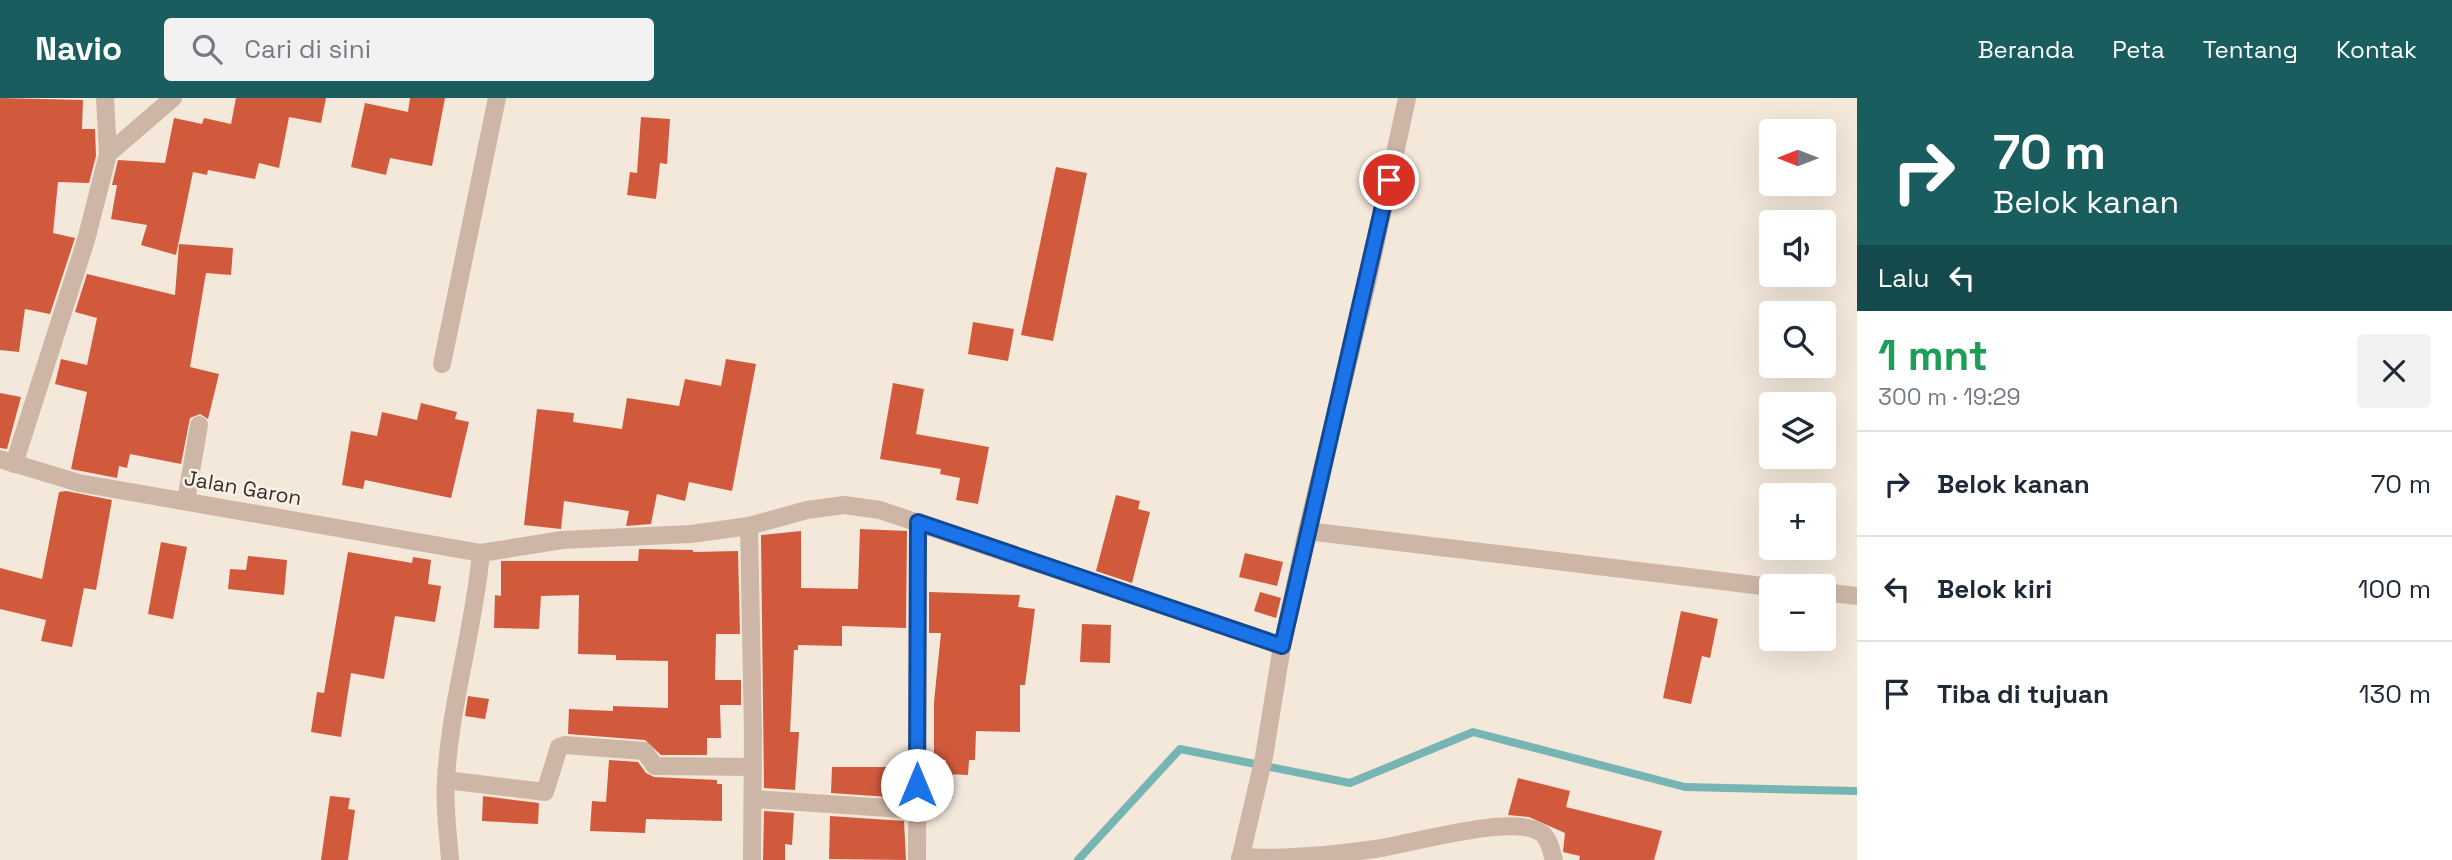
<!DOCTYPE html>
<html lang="id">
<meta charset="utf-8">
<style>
body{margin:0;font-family:"Space Grotesk",sans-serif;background:#f2f2f3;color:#1f2937;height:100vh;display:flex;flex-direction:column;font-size:26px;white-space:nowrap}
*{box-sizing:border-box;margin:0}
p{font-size:23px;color:#747a83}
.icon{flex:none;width:38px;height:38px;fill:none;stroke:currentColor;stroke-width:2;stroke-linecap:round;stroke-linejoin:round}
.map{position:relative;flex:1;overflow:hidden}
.drawer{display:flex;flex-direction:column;background:#fff;width:595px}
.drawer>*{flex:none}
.top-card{background:#195d5f;color:#fff;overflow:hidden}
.needle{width:46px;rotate:270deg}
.controls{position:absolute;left:1759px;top:21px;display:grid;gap:14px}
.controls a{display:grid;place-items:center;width:77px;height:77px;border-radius:7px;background:#fff;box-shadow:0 7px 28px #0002;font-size:35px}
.pin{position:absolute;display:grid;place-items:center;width:60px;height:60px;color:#fff;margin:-30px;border:4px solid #fff;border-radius:50%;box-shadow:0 2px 7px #0007}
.me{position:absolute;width:77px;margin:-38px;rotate:0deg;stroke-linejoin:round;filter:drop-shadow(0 0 5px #0008)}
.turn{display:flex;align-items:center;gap:24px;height:147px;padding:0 21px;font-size:32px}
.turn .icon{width:91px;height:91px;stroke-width:2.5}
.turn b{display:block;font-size:49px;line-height:60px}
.then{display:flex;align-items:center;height:66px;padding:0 21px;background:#0003;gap:14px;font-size:26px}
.round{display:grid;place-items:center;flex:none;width:74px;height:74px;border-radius:7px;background:#f2f2f3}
.summary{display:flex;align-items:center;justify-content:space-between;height:119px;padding:0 21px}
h1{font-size:42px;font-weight:800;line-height:52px;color:#1e9e55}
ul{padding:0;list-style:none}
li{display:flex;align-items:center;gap:21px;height:105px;padding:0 21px;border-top:2px solid #e0e1e3}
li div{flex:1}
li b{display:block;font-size:26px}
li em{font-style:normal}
header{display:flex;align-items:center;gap:42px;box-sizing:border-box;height:98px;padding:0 35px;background:#195d5f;color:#fff}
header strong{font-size:33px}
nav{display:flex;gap:38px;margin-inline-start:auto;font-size:24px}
.search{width:490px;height:63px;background:#f2f2f3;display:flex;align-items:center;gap:18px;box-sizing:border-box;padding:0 24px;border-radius:7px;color:#747a83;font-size:26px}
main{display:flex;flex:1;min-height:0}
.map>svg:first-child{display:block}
</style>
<header>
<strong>Navio</strong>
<div class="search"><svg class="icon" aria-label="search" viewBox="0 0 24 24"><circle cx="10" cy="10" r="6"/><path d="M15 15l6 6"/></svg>Cari di sini</div>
<nav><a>Beranda</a><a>Peta</a><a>Tentang</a><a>Kontak</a></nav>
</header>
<main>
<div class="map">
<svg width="1857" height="762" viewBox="0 0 1857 762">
<rect width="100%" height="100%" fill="#f4e8db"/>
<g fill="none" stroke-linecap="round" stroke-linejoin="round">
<!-- stream -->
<path stroke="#77b4b4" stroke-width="8" d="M1078 762 1180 651 1350 685 1473 634 1685 689 1857 693"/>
</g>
<!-- building -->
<g fill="#d15a3d">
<path d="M0 0 83 2 82 31H95L96 58 89 85 58 84 53 135 75 140 50 216 25 211 19 254 0 252Z"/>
<path d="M236 0H326L321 25 289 19 279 70 259 65 255 81 208 72 207 77 193 74 176 157 141 147 147 127 111 121 117 87H112L118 62 165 65 174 20 202 26 204 20 231 26Z"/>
<path d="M410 0H445L432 68 390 60 386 77 351 69 365 5 408 14Z"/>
<path d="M641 19 670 21 667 66 660 65 656 101 627 97 630 74 637 75Z"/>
<path d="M1056 69 1087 75 1053 243 1021 237Z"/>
<path d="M179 146 233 150 231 177 206 175 190 269 219 276 208 321 200 316 190 320 181 366 130 356 127 370 119 368 117 380 71 371 87 294 55 286 61 261 87 267 97 220 75 214 87 176 175 197Z"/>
<path d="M973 224 1014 231 1008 263 968 256Z"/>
<path d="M726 261 756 266 732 393 689 384 685 403 657 396 651 426 626 428 629 413 564 403 561 431 524 427 537 311 574 315 573 324 622 331 627 300 679 308 685 281 721 288Z"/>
<path d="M893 285 924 291 916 336 989 349 978 406 956 402 960 380 940 376 941 371 880 361Z"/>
<path d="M0 295 21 299 7 351 0 350Z"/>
<path d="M421 305 457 314 455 321 469 324 451 400 365 382 363 391 342 387 351 333 377 338 382 314 417 322Z"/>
<path d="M66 393 112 402 96 492 84 490 72 549 41 543 46 522 0 511V470L42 481 59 394Z"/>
<path d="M1116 397 1140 403 1138 411 1150 414 1132 485 1096 473Z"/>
<path d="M860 431 907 433 906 530 842 528V548L798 547V552H794L790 634H799L795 692 764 690 761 437 801 433V490L858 491Z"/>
<path d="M161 444 187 449 173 521 148 516Z"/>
<path d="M639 451 693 452V454L738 453 740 536H716L715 582H741V607H720L721 640H707V657H661L645 642 568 636 569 611 613 613V608L668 610V563L616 562V557L578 556 579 497 541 498 539 531 494 530 495 497 501 498V463H638Z"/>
<path d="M348 454 412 465 413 459 431 462 428 486 441 488 435 524 395 518 384 581 351 575 341 639 311 634 317 594 324 595Z"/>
<path d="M1245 455 1283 464 1277 488 1239 479Z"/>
<path d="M248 458 287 462 284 497 228 491 230 471 246 472Z"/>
<path d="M929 494 1020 497 1018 509 1035 511 1025 587H1020V634L976 633 975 662H969L968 677 946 676V662H934V604L941 535H929Z"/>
<path d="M1260 494 1281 500 1276 520 1254 513Z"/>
<path d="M1681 513 1718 521 1710 560 1702 558 1691 606 1663 600Z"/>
<path d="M1082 526 1111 527 1110 565 1080 564Z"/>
<path d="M468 598 489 601 485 621 465 618Z"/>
<path d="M609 662 638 664 646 675 654 679 717 682V686H722V723L646 721 645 735 590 733 592 703 606 704Z"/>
<path d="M832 669H904V700L831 695Z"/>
<path d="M1518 680 1570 693 1566 709 1662 733 1654 762H1579L1580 758 1563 754 1565 735 1529 719 1508 717Z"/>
<path d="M330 698 350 700 348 711 355 712 348 762H321Z"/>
<path d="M483 698 539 705 538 726 482 723Z"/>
<path d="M764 713 794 715 792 747 785 746V762H763Z"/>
<path d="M830 718 904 723 906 762 829 761Z"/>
</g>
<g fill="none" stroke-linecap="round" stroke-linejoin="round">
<!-- minor -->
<g stroke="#ceb6a6" stroke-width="18">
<path d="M105 0 108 56"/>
<path d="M442 266 497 0"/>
<path d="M0 361 79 385 481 455 562 442 691 436 749 428 807 412 844 407 880 412 1282 548"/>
<path d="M14 366 86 142 108 56 173 0"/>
<path d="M186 403 199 327"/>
<path d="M749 428 753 636 752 762"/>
<path d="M1307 433 1771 489"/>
<path d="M1824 494 1857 498"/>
<path d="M446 682 545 694 559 649 565 647 644 653 655 668 753 669"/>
<path d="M753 701 917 712"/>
<path d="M1240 759C1284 762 1332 757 1375 751 1411 746 1510 716 1540 734 1549 739 1551 752 1554 762"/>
<path d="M450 762C448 735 444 709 446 682 450 606 474 532 481 455"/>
<path d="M917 762 918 424"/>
<path d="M1240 762 1264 659 1282 548 1307 433 1366 190 1407 0"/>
</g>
</g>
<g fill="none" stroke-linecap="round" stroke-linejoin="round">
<defs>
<path id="route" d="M917 687 918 424 1282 548 1389 82"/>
</defs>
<!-- route casing -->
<use href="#route" stroke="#114b97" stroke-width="18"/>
<!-- route -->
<use href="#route" stroke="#1a73e8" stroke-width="12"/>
</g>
<g text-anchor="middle" stroke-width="5" stroke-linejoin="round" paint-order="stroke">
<!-- street labels -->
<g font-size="21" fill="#392c28" stroke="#fbf2e8">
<text transform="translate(243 390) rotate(10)" y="7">Jalan Garon</text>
</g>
</g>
</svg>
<div class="controls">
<a><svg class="needle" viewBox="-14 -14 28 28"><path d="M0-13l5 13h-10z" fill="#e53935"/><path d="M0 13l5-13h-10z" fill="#747a83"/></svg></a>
<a><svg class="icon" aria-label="sound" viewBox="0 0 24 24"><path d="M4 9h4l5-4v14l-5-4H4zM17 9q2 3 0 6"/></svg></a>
<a><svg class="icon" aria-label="search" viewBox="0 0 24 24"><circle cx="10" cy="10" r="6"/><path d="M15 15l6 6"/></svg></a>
<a><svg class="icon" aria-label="layers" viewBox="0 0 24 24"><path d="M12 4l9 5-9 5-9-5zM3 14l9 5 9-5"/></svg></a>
<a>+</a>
<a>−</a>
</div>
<div class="pin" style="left:1389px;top:82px;background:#d93025"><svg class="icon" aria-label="arrive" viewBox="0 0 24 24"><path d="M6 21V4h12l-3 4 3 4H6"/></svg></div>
<svg class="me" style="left:917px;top:687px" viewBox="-20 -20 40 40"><circle r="19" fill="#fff"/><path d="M0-13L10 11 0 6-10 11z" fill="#1a73e8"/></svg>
</div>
<section class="drawer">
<div class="top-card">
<div class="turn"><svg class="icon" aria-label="right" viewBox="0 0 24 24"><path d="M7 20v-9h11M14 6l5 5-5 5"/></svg><div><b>70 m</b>Belok kanan</div></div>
<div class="then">Lalu<svg class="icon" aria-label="left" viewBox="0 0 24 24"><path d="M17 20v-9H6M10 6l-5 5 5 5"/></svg></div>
</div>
<div class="summary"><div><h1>1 mnt</h1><p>300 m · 19:29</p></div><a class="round"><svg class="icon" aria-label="close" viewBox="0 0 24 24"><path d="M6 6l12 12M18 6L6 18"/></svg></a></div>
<ul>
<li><svg class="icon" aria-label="right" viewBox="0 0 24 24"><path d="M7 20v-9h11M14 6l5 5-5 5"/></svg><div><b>Belok kanan</b></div><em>70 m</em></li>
<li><svg class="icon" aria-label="left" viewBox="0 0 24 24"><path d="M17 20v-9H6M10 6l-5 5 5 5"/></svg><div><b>Belok kiri</b></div><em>100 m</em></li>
<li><svg class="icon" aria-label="arrive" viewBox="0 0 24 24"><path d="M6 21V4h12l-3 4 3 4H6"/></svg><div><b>Tiba di tujuan</b></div><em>130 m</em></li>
</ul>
</section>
</main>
